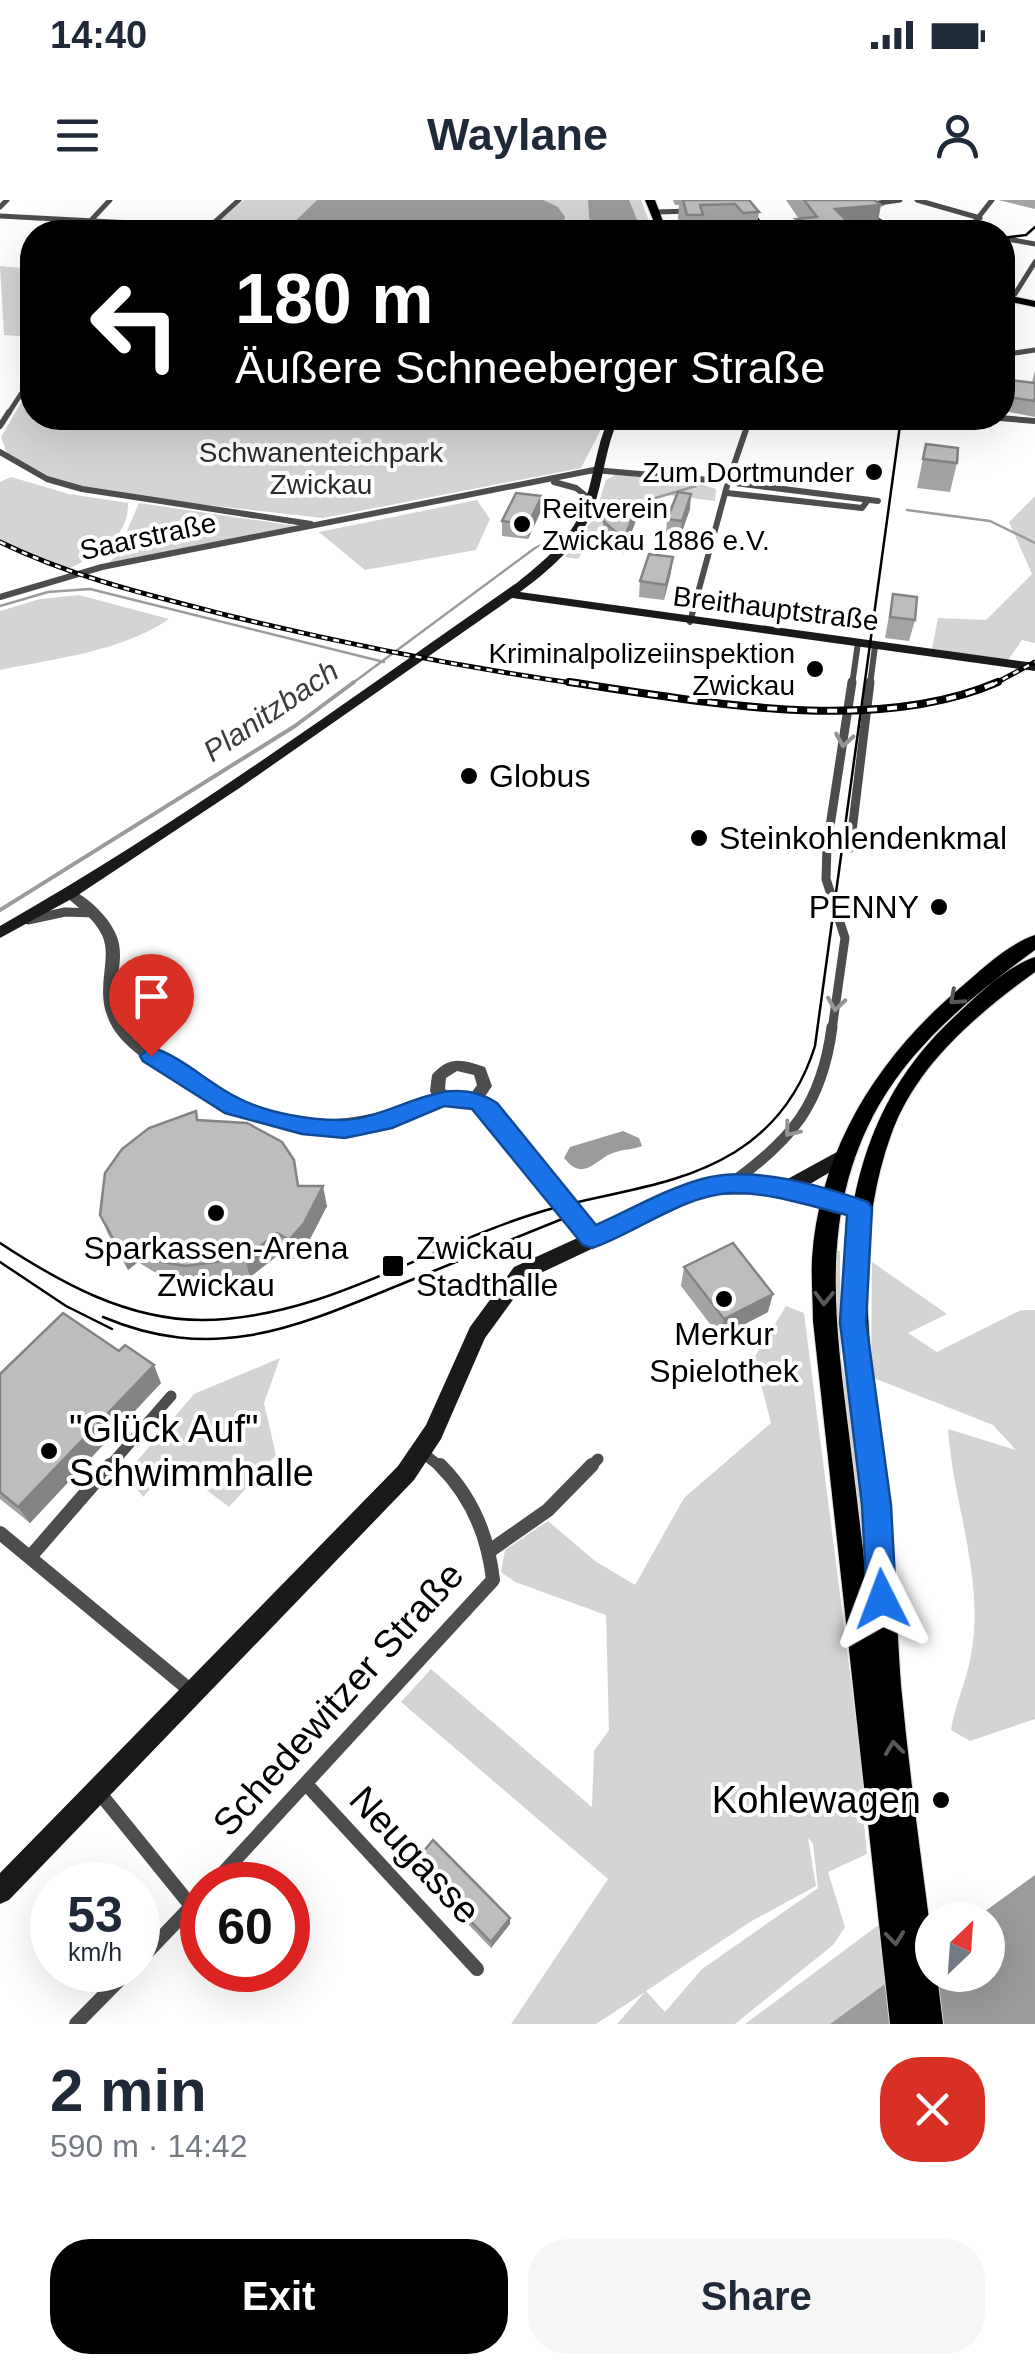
<!DOCTYPE html>
<meta charset="utf-8">
<style>
body{margin:0;font-family:Arial,sans-serif;background:#f6f6f7;color:#1f2937;height:100vh;display:flex;flex-direction:column;font-size:38px;white-space:nowrap}
*{box-sizing:border-box;margin:0}
p{font-size:32px;color:#747a83}
.icon{flex:none;width:55px;height:55px;fill:none;stroke:currentColor;stroke-width:2;stroke-linecap:round;stroke-linejoin:round}
.map{position:relative;height:1824px;overflow:hidden}
.side{display:flex;flex-direction:column;background:#fff;flex:1}
.side>*{flex:none}
.hud{position:absolute;left:20px;top:20px;width:995px;height:210px;border-radius:40px;box-shadow:0 10px 40px #0002;background:#000;color:#fff;overflow:hidden}
.needle{width:65px;rotate:25deg}
.controls{position:absolute;left:915px;top:1702px;display:grid;gap:20px}
.controls a{display:grid;place-items:center;width:90px;height:90px;border-radius:50%;background:#fff;box-shadow:0 10px 40px #0002;font-size:50px}
.speed{position:absolute;left:30px;top:1662px;display:flex;gap:20px;font-size:50px;font-weight:700;text-align:center}
.speed>*{display:grid;place-content:center;width:130px;height:130px;border-radius:50%;background:#fff;box-shadow:0 10px 40px #0002;line-height:1}
.speed small{font-size:25px;font-weight:400}
.speed .limit{border:15px solid #d22;background:#fff;color:#111}
.pin{position:absolute;display:grid;place-items:center;width:85px;height:85px;color:#fff;margin:-102px -42px;border-radius:50% 50% 50% 0;rotate:-45deg;box-shadow:0 0 10px #0007}
.pin .icon{rotate:45deg}
.me{position:absolute;width:110px;margin:-55px;rotate:357deg;stroke-linejoin:round;filter:drop-shadow(0 0 8px #0008)}
.turn{display:flex;align-items:center;gap:35px;height:210px;padding:0 50px;font-size:45px}
.turn .icon{width:130px;height:130px;stroke-width:2.5}
.turn b{display:block;font-size:70px;line-height:85px}
.round{display:grid;place-items:center;flex:none;width:105px;height:105px;border-radius:40px;background:#f6f6f7}
.head{display:flex;align-items:center;justify-content:space-between;height:170px;padding:0 50px}
h1{font-size:60px;font-weight:700;line-height:75px}
.action{display:flex;gap:20px;margin-top:auto;padding:20px 50px}
.action a{flex:1;height:115px;border-radius:40px;background:#000;color:#fff;font-size:40px;font-weight:700;line-height:115px;text-align:center}
.action a+a{background:#f6f6f7;color:#1f2937}
.status{display:flex;justify-content:space-between;align-items:center;height:70px;padding:0 50px;background:#fff;direction:ltr}
.status svg{height:28px;fill:currentColor}
header{display:flex;justify-content:space-between;align-items:center;height:130px;padding:0 50px;background:#fff;font-size:45px;font-weight:700}
.map>svg:first-child{display:block}
</style>
<div class="status"><b>14:40</b><svg viewBox="0 0 49 12"><path d="M0 12V9h3v3zM5 12V6h3v6zM10 12V3h3v9zM15 12V0h3v12zM26 1h20v11H26zM47 4h2v5h-2z"/></svg></div>
<header><svg class="icon" aria-label="menu" viewBox="0 0 24 24"><path d="M4 6h16M4 12h16M4 18h16"/></svg>Waylane<svg class="icon" aria-label="person" viewBox="0 0 24 24"><circle cx="12" cy="8" r="4"/><path d="M4 21q1-7 8-7t8 7"/></svg></header>
<div class="map">
<svg width="1035" height="1824" viewBox="0 0 1035 1824">
<rect width="100%" height="100%" fill="#fff"/>
<!-- green -->
<g fill="#d4d4d4" fill-rule="evenodd">
<path d="M244 0H641L653 32H205Z"/>
<path d="M0 66 32 69V137L4 135Z"/>
<path d="M32 184V218H607L581 268 323 318 135 297 52 280 8 256 1 237Z"/>
<path d="M617 274 704 285 716 289 715 301 666 295 607 318 578 359 565 357 594 318 606 280Z"/>
<path d="M11 277 69 294 128 303C129 340 94 357 64 371L0 342V282Z"/>
<path d="M1035 296V443L1022 440 1006 463 931 453 938 418 986 420 1032 374 1009 322Z"/>
<path d="M477 300 490 319 476 350 365 370 319 332Z"/>
<path d="M139 303 296 326 107 364 123 350 121 345Z"/>
<path d="M79 395 169 419C120 452 57 458 0 470V411L40 399Z"/>
<path d="M834 1050 840 1051 841 1157 852 1211 868 1360 864 1359 832 1127Z"/>
<path d="M872 1062 947 1114 908 1133 937 1152 1021 1110H1035V1519L970 1541 951 1530C955 1504 967 1480 971 1455 985 1379 953 1303 948 1229L1016 1250 993 1225 871 1177Z"/>
<path d="M786 1106 804 1113 868 1614 857 1622 864 1623 867 1654 828 1672 845 1727 833 1745 735 1824H617L645 1792 596 1824H511L608 1679 401 1502 431 1469 592 1607 594 1551 609 1530 606 1415 515 1382 501 1372 505 1350 548 1321 595 1361 635 1385 684 1298 771 1223 754 1158ZM808 1638 813 1643 818 1688 702 1769 665 1812 646 1791 750 1722 816 1686Z"/>
<path d="M280 1158 264 1203 276 1255 229 1307 172 1264 143 1297 126 1274 194 1194Z"/>
<path d="M880 1724 886 1784 830 1824H745Z"/>
</g>
<!-- water -->
<g fill="#9b9b9b">
<path d="M317 0H543L558 7 565 17 562 32H284Z"/>
<path d="M588 0H629L642 32H590Z"/>
<path d="M210 218H516C446 243 374 220 302 219 270 219 242 223 210 218Z"/>
<path d="M623 931 639 938 642 946C632 950 625 949 616 952 596 957 585 984 564 958L570 947Z"/>
<path d="M1035 1675V1824H830L932 1750V1775H988V1720H973Z"/>
</g>
<g fill="none" stroke-linecap="round" stroke-linejoin="round">
<!-- stream-far1 -->
<g stroke="#9b9b9b" stroke-width="2.5">
<path d="M635 304 696 286"/>
<path d="M907 310 990 321 1035 343"/>
<path d="M0 406 48 392 90 389 384 462"/>
<path d="M350 485 535 348 557 337"/>
</g>
<!-- stream -->
<path stroke="#9b9b9b" stroke-width="4" d="M0 710 295 526 354 482"/>
<defs>
<g id="primary">
<path d="M645 0H655L667 32H658Z"/>
<path d="M1002 94 1035 101V107L1002 100Z"/>
<path d="M1035 735V750C976 793 916 841 879 905 820 1009 834 1113 848 1226 856 1289 863 1352 871 1416 863 1216 784 979 950 821 973 799 1005 767 1035 757V772C976 815 916 865 891 935 845 1063 878 1196 891 1326 896 1379 897 1432 901 1485 909 1571 921 1657 932 1742V1775H937L943 1824H890L813 1121C813 1100 811 1080 812 1059 819 950 878 857 960 788 981 770 1008 744 1035 735Z"/>
</g>
</defs>
<!-- primary casing -->
<use href="#primary" stroke="#dbdbdb" stroke-width="2"/>
<!-- minor-far4 -->
<g stroke="#4d4d4d" stroke-width="5">
<path d="M848 0 896 32"/>
<path d="M917 0 980 18"/>
<path d="M865 5 900 0"/>
<path d="M0 7 7 0"/>
<path d="M656 12 691 11"/>
<path d="M0 16 208 27"/>
<path d="M207 29 239 0"/>
<path d="M80 32 110 0"/>
<path d="M967 32 992 0"/>
<path d="M1002 38 1035 44"/>
<path d="M1003 99 1015 94 1035 62"/>
<path d="M1002 155 1035 150"/>
<path d="M8 214 32 177"/>
</g>
<!-- minor-far3 -->
<g stroke="#4d4d4d" stroke-width="6">
<path d="M999 218 1035 221"/>
<path d="M0 226 9 212"/>
<path d="M0 252 47 279 82 289 311 324"/>
<path d="M729 279 750 218"/>
<path d="M554 282 576 288 590 299"/>
<path d="M735 283 878 301"/>
<path d="M727 293 862 308 868 300"/>
<path d="M0 397 102 367 594 270 721 281"/>
<path d="M690 422 727 286"/>
<path d="M852 485 858 443"/>
<path d="M870 485 875 446"/>
</g>
<!-- minor-far2 -->
<g stroke="#4d4d4d" stroke-width="9">
<path d="M827 646 850 648 870 482"/>
<path d="M28 720 65 712 95 713"/>
<path d="M832 830 845 738 826 679 827 646 852 482"/>
</g>
<!-- minor-far1 -->
<g stroke="#4d4d4d" stroke-width="11">
<path d="M730 984C792 940 822 904 832 827"/>
<path d="M423 1253 442 1268"/>
<path d="M108 1268 171 1196"/>
<path d="M589 1268 598 1259"/>
</g>
<!-- minor -->
<g stroke="#4d4d4d" stroke-width="14">
<path d="M0 1333 191 1491"/>
<path d="M491 1350 548 1310 592 1265"/>
<path d="M31 1356 110 1265"/>
<path d="M307 1585 477 1769"/>
<path d="M98 1591 192 1707"/>
<path d="M212 1685 493 1380C488 1335 472 1297 440 1265"/>
<path d="M138 1762 202 1695"/>
<path d="M76 1824 129 1770"/>
</g>
<!-- tertiary -->
<path fill="#4d4d4d" fill-rule="evenodd" d="M70 689C90 698 115 722 119 744 124 771 108 790 122 819 132 839 156 852 174 864 263 927 330 935 432 895L430 891 432 875C450 855 462 860 485 867L492 886 484 898 494 905 598 1033 600 1038 598 1043 592 1045 586 1043 484 913 473 905C459 909 455 904 443 903 435 903 422 911 414 914 400 920 385 924 370 927 296 943 228 918 168 876 146 860 118 844 108 818 95 787 113 758 102 735 94 719 79 708 65 696L63 693ZM457 871 474 875 477 885 470 895 454 896 445 889 446 878Z"/>
<!-- secondary -->
<g fill="#1a1a1a" fill-rule="evenodd">
<path d="M737 0H745L769 32H761Z"/>
<path d="M609 218H619C605 247 604 279 593 309 581 343 549 371 520 392L1035 463V471L512 398 241 587 75 697 0 738V726C180 624 348 500 518 382 540 364 565 344 578 318 594 287 594 250 609 218Z"/>
<path d="M846 947 852 949 855 954 852 959 805 987 867 1004 869 1009 867 1014 860 1017 763 994 706 995 528 1079 485 1138 441 1239 414 1280 9 1700 0 1704V1673L398 1266 426 1225 470 1127 514 1067 698 983 743 978 782 982Z"/>
</g>
<!-- primary -->
<use href="#primary" fill="#000" fill-rule="evenodd"/>
<!-- tram -->
<g stroke="#000" stroke-width="2.5">
<path d="M1002 38 1026 35 1035 27"/>
<path d="M0 1043C61 1083 127 1120 202 1120 324 1119 427 1046 540 1012 605 992 675 989 735 952 775 927 801 891 815 846L901 218"/>
<path d="M0 1062 66 1106 112 1129"/>
<path d="M103 1117C217 1165 298 1126 404 1083 458 1061 513 1039 567 1017"/>
</g>
<defs>
<g id="rail-far1">
<path d="M0 342C72 377 148 395 226 415 345 444 465 468 586 485"/>
<path d="M992 485 1035 462"/>
</g>
<path id="rail" d="M569 482C699 501 873 536 998 482"/>
</defs>
<!-- rail-far1 casing -->
<use href="#rail-far1" stroke="#000" stroke-width="5"/>
<!-- rail casing -->
<use href="#rail" stroke="#000" stroke-width="8"/>
<!-- rail-far1 -->
<use href="#rail-far1" stroke="#fff" stroke-width="2.5" stroke-dasharray="6" stroke-linecap="butt"/>
<!-- rail -->
<use href="#rail" stroke="#fff" stroke-width="4" stroke-dasharray="10" stroke-linecap="butt"/>
</g>
<!-- wall -->
<g fill="#a3a3a3">
<path d="M673 0H749L759 12 756 32H735L733 29 683 32 678 18 679 5H675Z"/>
<path d="M786 0H874L877 27 851 30V32H795L797 19H799Z"/>
<path d="M998 0H1035V9Z"/>
<path d="M1035 171V217L1004 211 1002 179 1032 182Z"/>
<path d="M926 244 957 263 950 292 917 288Z"/>
<path d="M638 303 637 318 623 354 602 336 603 321 616 312Z"/>
<path d="M690 309 680 337 666 335 667 319Z"/>
<path d="M541 311 528 339 502 336V321Z"/>
<path d="M673 357 671 372 664 400 639 397 640 381Z"/>
<path d="M893 394 915 420 909 441 885 438Z"/>
<path d="M199 920 327 1006 308 1043 294 1059 282 1052 250 1077 192 1085 169 1081 138 1062 128 1070 108 1034 100 1015Z"/>
<path d="M684 1067 768 1112 720 1137 681 1086Z"/>
<path d="M119 1151 161 1183 30 1323 0 1299V1174Z"/>
<path d="M414 1663 510 1718V1724L491 1748 416 1670Z"/>
</g>
<!-- shaded-wall -->
<g fill="#848484">
<path d="M881 5 877 27 851 30V32H846L835 9Z"/>
<path d="M691 294 690 309 680 337 682 321Z"/>
<path d="M542 296 541 311 528 339V324Z"/>
<path d="M638 303 637 318 623 354 624 339Z"/>
<path d="M673 357 671 372 664 400 666 385Z"/>
<path d="M323 986 327 1006 308 1043 294 1059 289 1040Z"/>
<path d="M277 1033 282 1052 250 1077 245 1058Z"/>
<path d="M131 1043 138 1062 128 1070 120 1051Z"/>
<path d="M773 1094 768 1112 720 1137 724 1119Z"/>
<path d="M154 1165 161 1183 30 1323 18 1307Z"/>
<path d="M510 1718V1724L491 1748V1742Z"/>
</g>
<!-- building -->
<g fill="#bdbdbd" stroke="#848484" stroke-width="2.5">
<path d="M683 0H749L759 12 743 13 735 4 700 5 703 15H687Z"/>
<path d="M804 0H874L881 5 835 9 852 26 846 32H826L797 19 817 17Z"/>
<path d="M1002 179 1035 183V201L1008 197Z"/>
<path d="M926 244 958 248 957 263 923 259Z"/>
<path d="M678 292 691 294 682 321 667 319Z"/>
<path d="M516 293 542 296 528 324 502 321Z"/>
<path d="M620 301 638 303 624 339 603 321 605 314 616 312Z"/>
<path d="M649 354 673 357 666 385 640 381Z"/>
<path d="M893 394 917 397 915 420 890 417Z"/>
<path d="M196 911 197 920 247 923 282 942 294 960 298 986H323L304 1023 289 1040 277 1033 245 1058 186 1066 162 1062 131 1043 120 1051 100 1015 105 973 122 949 149 928Z"/>
<path d="M733 1043 773 1094 724 1119 684 1067Z"/>
<path d="M63 1113 119 1151 125 1145 154 1165 18 1307 0 1292V1174Z"/>
<path d="M433 1640 510 1718 491 1742 414 1663Z"/>
</g>
<!-- one-way arrows -->
<defs><path id="oneway-chevron" d="M-2-3.5L2.5 0L-2 3.5" fill="none" stroke-width="1.6" stroke-linecap="round" stroke-linejoin="round" transform="scale(2.5)"/></defs>
<g stroke="#949494">
<use href="#oneway-chevron" transform="translate(844 540) rotate(99)"/>
<use href="#oneway-chevron" transform="translate(836 804) rotate(98)"/>
<use href="#oneway-chevron" transform="translate(791 930) rotate(129)"/>
</g>
<g stroke="#595959">
<use href="#oneway-chevron" transform="translate(956 798) rotate(138)"/>
<use href="#oneway-chevron" transform="translate(824 1098) rotate(91)"/>
<use href="#oneway-chevron" transform="translate(894 1548) rotate(-97)"/>
<use href="#oneway-chevron" transform="translate(895 1738) rotate(84)"/>
</g>
<!-- route -->
<path fill="#1a73e8" stroke="#114b97" stroke-width="2.5" d="M151 847C183 857 209 884 238 898 267 913 312 921 344 920 399 917 446 869 497 903L596 1025C630 1010 666 989 702 979 753 965 819 985 868 1002L872 1008 866 1122 891 1305 896 1399 892 1410 882 1414 871 1410 867 1399 862 1305 840 1122 847 1015C810 1006 770 992 731 993 683 995 636 1033 592 1048L583 1045 472 909 444 906 392 928 345 938 302 934 225 913 143 861 140 856Z"/>
<!-- markers -->
<g fill="#000" stroke="#fff" stroke-width="4">
<circle cx="874" cy="272" r="10"/>
<circle cx="522" cy="324" r="10"/>
<circle cx="815" cy="469" r="10"/>
<circle cx="469" cy="576" r="10"/>
<circle cx="699" cy="638" r="10"/>
<circle cx="939" cy="707" r="10"/>
<circle cx="216" cy="1013" r="10"/>
<rect x="381" y="1054" width="24" height="24" rx="5"/>
<circle cx="724" cy="1099" r="10"/>
<circle cx="49" cy="1251" r="10"/>
<circle cx="941" cy="1600" r="10"/>
</g>
<g text-anchor="middle" stroke-width="8" stroke-linejoin="round" paint-order="stroke">
<!-- far-park labels -->
<g font-size="28" fill="#2b2b2b" stroke="#fff">
<text x="321" y="262">Schwanenteichpark<tspan x="321" dy="32">Zwickau</tspan></text>
</g>
<!-- far-poi labels -->
<g font-size="28" fill="#000" stroke="#fff" text-anchor="end">
<text x="854" y="282">Zum Dortmunder</text>
<text x="542" y="318" text-anchor="start">Reitverein<tspan x="542" dy="32">Zwickau 1886 e.V.</tspan></text>
<text x="795" y="463">Kriminalpolizeiinspektion<tspan x="795" dy="32">Zwickau</tspan></text>
</g>
<!-- far-street labels -->
<g font-size="28" fill="#000" stroke="#fff">
<text transform="translate(148 336) rotate(-12)" y="10">Saarstraße</text>
<text transform="translate(776 408) rotate(7)" y="10">Breithauptstraße</text>
</g>
<!-- far-water labels -->
<g font-size="30" font-style="italic" fill="#3c3c3c" stroke="#fff">
<text transform="translate(271 511) rotate(-34)" y="10">Planitzbach</text>
</g>
<!-- poi labels -->
<g font-size="32" fill="#000" stroke="#fff" text-anchor="start">
<text x="489" y="587">Globus</text>
<text x="719" y="649">Steinkohlendenkmal</text>
<text x="919" y="718" text-anchor="end">PENNY</text>
<text x="216" y="1059" text-anchor="middle">Sparkassen-Arena<tspan x="216" dy="37">Zwickau</tspan></text>
<text x="416" y="1059">Zwickau<tspan x="416" dy="37">Stadthalle</tspan></text>
<text x="724" y="1145" text-anchor="middle">Merkur<tspan x="724" dy="37">Spielothek</tspan></text>
</g>
<!-- near-poi labels -->
<g font-size="38" fill="#000" stroke="#fff" text-anchor="start">
<text x="69" y="1242">"Glück Auf"<tspan x="69" dy="44">Schwimmhalle</tspan></text>
<text x="921" y="1613" text-anchor="end">Kohlewagen</text>
</g>
<!-- near-street labels -->
<g font-size="38" fill="#000" stroke="#fff">
<text transform="translate(338 1499) rotate(-48)" y="13">Schedewitzer Straße</text>
<text transform="translate(415 1655) rotate(47)" y="13">Neugasse</text>
</g>
</g>
</svg>
<div class="controls">
<a><svg class="needle" viewBox="-14 -14 28 28"><path d="M0-13l5 13h-10z" fill="#e53935"/><path d="M0 13l5-13h-10z" fill="#747a83"/></svg></a>
</div>
<div class="speed"><div>53<small>km/h</small></div><div class="limit">60</div></div>
<div class="pin" style="left:151px;top:856px;background:#d93025"><svg class="icon" aria-label="arrive" viewBox="0 0 24 24"><path d="M6 21V4h12l-3 4 3 4H6"/></svg></div>
<svg class="me" style="left:882px;top:1399px" viewBox="-20 -20 40 40"><path d="M0-17L14 15 0 8-14 15z" fill="#1a73e8" stroke="#fff" stroke-width="4"/></svg>
<div class="hud">
<div class="turn"><svg class="icon" aria-label="left" viewBox="0 0 24 24"><path d="M17 20v-9H6M10 6l-5 5 5 5"/></svg><div><b>180 m</b>Äußere Schneeberger Straße</div></div>
</div>
</div>
<section class="side">
<div class="head"><div><h1>2 min</h1><p>590 m · 14:42</p></div><a class="round" style="background:#d93025;color:#fff"><svg class="icon" aria-label="close" viewBox="0 0 24 24"><path d="M6 6l12 12M18 6L6 18"/></svg></a></div>
<div class="action"><a>Exit</a><a>Share</a></div>
</section>
